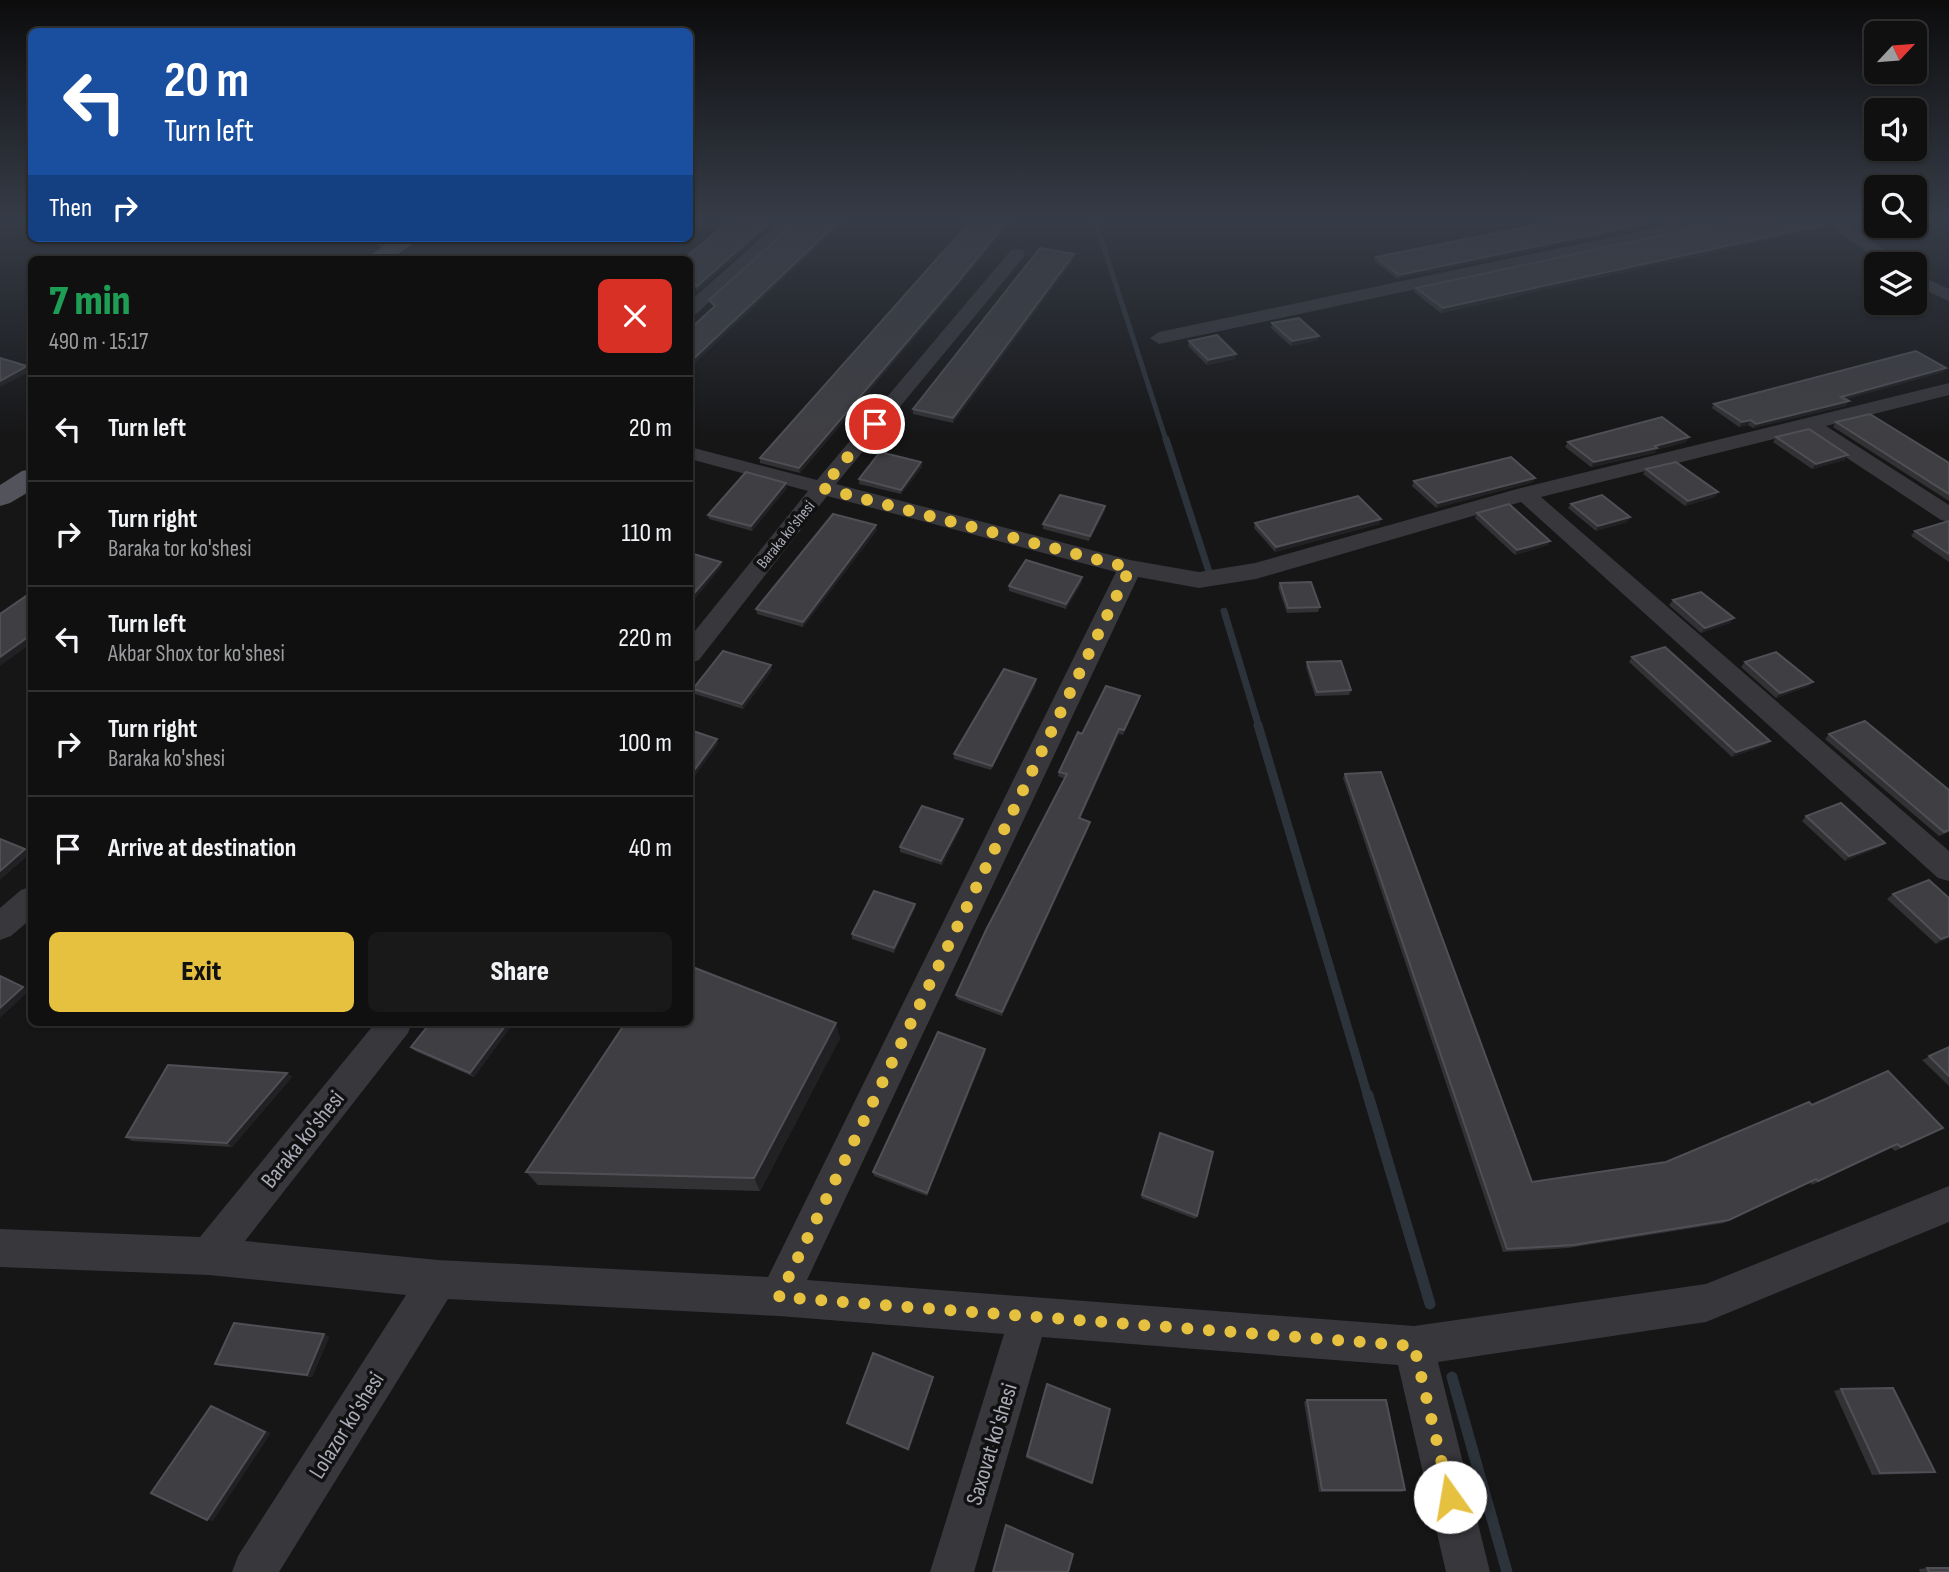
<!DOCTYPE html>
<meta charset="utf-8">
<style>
body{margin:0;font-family:"Sofia Sans Condensed",sans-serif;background:#19191a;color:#f1f3f6;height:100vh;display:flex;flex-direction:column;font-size:26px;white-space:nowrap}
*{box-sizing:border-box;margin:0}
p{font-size:23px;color:#9c9d9f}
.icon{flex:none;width:38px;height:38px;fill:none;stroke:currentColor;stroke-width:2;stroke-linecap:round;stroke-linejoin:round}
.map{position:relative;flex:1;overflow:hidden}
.drawer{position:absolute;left:28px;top:256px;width:665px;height:770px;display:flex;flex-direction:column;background:#101011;border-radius:10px;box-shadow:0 2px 5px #0004,0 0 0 2px #303031}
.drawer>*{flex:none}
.banner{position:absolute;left:28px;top:28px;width:665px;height:214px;border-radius:10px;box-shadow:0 2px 5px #0004,0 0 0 2px #303031;background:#1a4fa0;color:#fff;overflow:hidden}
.needle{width:46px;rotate:64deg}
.controls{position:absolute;left:1864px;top:21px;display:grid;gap:14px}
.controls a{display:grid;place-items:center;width:63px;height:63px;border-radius:10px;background:#101011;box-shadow:0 2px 5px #0004,0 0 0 2px #303031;font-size:35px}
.pin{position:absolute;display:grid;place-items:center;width:60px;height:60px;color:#fff;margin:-30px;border:4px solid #fff;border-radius:50%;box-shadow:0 2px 7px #0007}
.me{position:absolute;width:77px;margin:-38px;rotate:347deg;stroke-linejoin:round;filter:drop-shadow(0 0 5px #0008)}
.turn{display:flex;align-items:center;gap:24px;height:147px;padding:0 21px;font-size:32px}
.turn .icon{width:91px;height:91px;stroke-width:2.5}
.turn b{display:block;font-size:49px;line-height:60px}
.then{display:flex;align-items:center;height:66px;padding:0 21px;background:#0003;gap:14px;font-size:26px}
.round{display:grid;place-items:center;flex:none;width:74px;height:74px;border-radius:10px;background:#19191a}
.summary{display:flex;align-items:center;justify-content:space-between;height:119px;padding:0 21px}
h1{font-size:42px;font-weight:800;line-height:52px;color:#1e9e55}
.action{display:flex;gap:14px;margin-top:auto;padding:14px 21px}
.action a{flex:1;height:80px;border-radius:10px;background:#e6c03f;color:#111;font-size:28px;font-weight:800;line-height:80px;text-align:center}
.action a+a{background:#19191a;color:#f1f3f6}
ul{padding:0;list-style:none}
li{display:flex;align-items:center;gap:21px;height:105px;padding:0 21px;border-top:2px solid #303031}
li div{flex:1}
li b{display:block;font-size:26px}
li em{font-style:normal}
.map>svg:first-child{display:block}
</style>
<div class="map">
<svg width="1949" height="1572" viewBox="0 0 1949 1572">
<rect width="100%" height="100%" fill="#161617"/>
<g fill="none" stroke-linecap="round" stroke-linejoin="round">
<!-- stream-far3 -->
<path stroke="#2d333b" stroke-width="5" d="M1094 217 1166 440"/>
<!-- stream-far2 -->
<g stroke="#2d333b" stroke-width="7">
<path d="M1166 439 1211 578"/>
<path d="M1224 611 1259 727"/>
</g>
<!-- stream-far1 -->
<path stroke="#2d333b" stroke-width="9" d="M1258 725 1368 1097"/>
<!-- stream -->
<g stroke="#2d333b" stroke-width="11">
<path d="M1368 1095 1430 1304"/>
<path d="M1452 1377 1507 1572"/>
</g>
<!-- minor -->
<g fill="#37373c" fill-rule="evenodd">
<path d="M785 217H803L696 314 690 315V301Z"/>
<path d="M1708 217H1739L1731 222 1159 344 1150 338 1159 332Z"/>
<path d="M1819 217H1838L1904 264H1884Z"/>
<path d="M367 238H386L400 249 392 254Z"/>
<path d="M1017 249 1023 250 1025 254 1023 258 836 484 1130 560 1199 572 1255 563 1517 489 1949 383V395L1826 426 1949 505V522L1941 520 1806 431 1541 497 1949 851V881L1938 878 1521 502 1256 579 1199 588 1138 577 807 1280 1414 1326 1706 1284 1949 1186V1222L1706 1322 1438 1362 1490 1572H1446L1398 1365 1042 1337 974 1572H930L1004 1334 779 1316 448 1299 279 1572H232L238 1556 406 1295 209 1275 0 1267V1229L200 1237 376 1022H412L408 1033 245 1241 438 1260 768 1277 1116 572 827 496 699 660 690 663V637L808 491 690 459V447L817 480 1011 250Z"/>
<path d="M1914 273 1949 289V301L1914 285Z"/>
<path d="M32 886V918L11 936 0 940V908L21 890Z"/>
</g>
<!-- major -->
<g fill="#53545b" fill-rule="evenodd">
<path d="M395 238H421L391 259H365Z"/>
<path d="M32 469V490L10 503 0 506V485L22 471Z"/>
</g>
</g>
<!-- wall -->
<g fill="#323235">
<path d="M735 217 698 291 692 284 690 286V259Z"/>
<path d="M1576 217 1398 279 1374 261 1376 257Z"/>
<path d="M1842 217H1870L1850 223Z"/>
<path d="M1734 220 1831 223 1829 227 1441 313 1414 292 1416 288Z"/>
<path d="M1074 259 953 423 913 414V409Z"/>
<path d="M953 292 800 473 760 463V458Z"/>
<path d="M1272 323 1318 340 1291 346 1271 328Z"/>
<path d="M1189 341 1235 359 1207 365 1188 346Z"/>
<path d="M1946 368 1943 372 1846 399 1849 401 1845 406 1753 428 1748 425 1739 427 1712 408 1714 404Z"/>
<path d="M1836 422 1949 463V501L1833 427Z"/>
<path d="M1776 437 1848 455 1845 460 1812 469 1773 442Z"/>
<path d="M1568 442H1686L1656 450 1655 453 1591 467 1565 447Z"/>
<path d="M921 462 922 467 901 494 859 484V479Z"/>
<path d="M1646 469 1718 492 1715 497 1685 506 1643 474Z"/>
<path d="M1414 481 1533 482 1436 508 1412 486Z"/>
<path d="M787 488 752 531 709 519 708 515Z"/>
<path d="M1571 504 1630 517 1627 522 1596 531 1568 508Z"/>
<path d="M1105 506V511L1089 541 1043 529V524Z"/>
<path d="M1477 513 1548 545 1515 555 1475 518Z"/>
<path d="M1381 519 1379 524 1275 552 1254 528 1255 523Z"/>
<path d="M1949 521V562L1911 536 1915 531Z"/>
<path d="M877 530 803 627 757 614 756 609Z"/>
<path d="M1082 577V582L1066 609 1009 591V586Z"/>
<path d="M1280 583 1320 607 1318 612 1287 613 1278 587Z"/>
<path d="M1673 600 1730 623 1701 633 1669 605Z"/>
<path d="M1632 657 1770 741 1766 745 1732 757 1629 662Z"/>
<path d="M1307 662 1351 690 1349 695 1315 696 1306 667Z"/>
<path d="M1745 662 1809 686 1776 698 1741 667Z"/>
<path d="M772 670 743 709 695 694 693 689Z"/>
<path d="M1036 684 991 770 954 759V754Z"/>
<path d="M1139 701 1123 735 1119 734 1080 819 1089 827 1002 1016 957 999 956 995 1065 779 1058 776 1059 772 1082 734Z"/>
<path d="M1829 734 1949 790V832L1939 836 1825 739Z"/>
<path d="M1345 774 1532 1182 1666 1162 1812 1105 1943 1128 1895 1151 1891 1147 1812 1185 1810 1182 1724 1223 1568 1248 1503 1252 1343 778Z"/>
<path d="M1806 816 1880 847 1845 861 1802 821Z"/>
<path d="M963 823 942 865 900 852V847Z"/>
<path d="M1893 894 1949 938 1936 944 1887 899Z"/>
<path d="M915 904V908L894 953 852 939V934Z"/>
<path d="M431 1022H514L474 1077 415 1051 411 1047Z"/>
<path d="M840 1038 760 1191 538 1185 526 1172Z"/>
<path d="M1949 1047V1086L1922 1060Z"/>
<path d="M985 1053 927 1196 874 1176 873 1172Z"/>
<path d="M287 1073 292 1077 232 1147 132 1141 126 1137Z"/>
<path d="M1160 1133 1197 1216 1195 1219 1141 1198Z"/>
<path d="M324 1334 329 1337 312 1377 220 1366 215 1364Z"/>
<path d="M933 1377V1380L909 1451 848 1425 847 1423Z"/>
<path d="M1047 1384 1092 1483 1091 1484 1026 1458Z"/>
<path d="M1841 1389 1935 1472 1927 1473 1872 1475 1834 1391Z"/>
<path d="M1307 1400 1405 1490 1402 1492H1319L1304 1402Z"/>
<path d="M1927 1568 1949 1572H1920L1919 1569Z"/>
</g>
<!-- shaded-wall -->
<g fill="#212123">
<path d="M776 217H781L698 291 697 286Z"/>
<path d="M844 217H849L690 368V362Z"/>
<path d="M1011 217H1015L953 292 800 473 799 468Z"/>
<path d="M1676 217H1695L1398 279 1399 275Z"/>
<path d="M1857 217H1870L1850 223 1853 218Z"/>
<path d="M1831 223 1829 227 1441 313 1443 308Z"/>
<path d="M1074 254V259L953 423V418Z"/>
<path d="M1319 336 1318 340 1291 346 1292 341Z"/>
<path d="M1236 354 1235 359 1207 365 1208 360Z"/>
<path d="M27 366 31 371 0 387V381Z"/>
<path d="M1946 368 1943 372 1838 401 1841 397Z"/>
<path d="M1849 401 1845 406 1753 428 1756 424Z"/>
<path d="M1751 420 1748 425 1739 427 1742 422Z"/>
<path d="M1689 437 1686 442 1656 450 1655 453 1591 467 1594 462Z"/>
<path d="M1848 455 1845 460 1812 469 1816 464Z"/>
<path d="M921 462 922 467 901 494V490Z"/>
<path d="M1535 478 1533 482 1436 508 1438 503Z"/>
<path d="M786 483 787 488 752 531 751 526Z"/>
<path d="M1718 492 1715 497 1685 506 1688 501Z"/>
<path d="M1105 506V511L1089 541 1090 536Z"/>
<path d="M1630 517 1627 522 1596 531 1598 526Z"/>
<path d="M1381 519 1379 524 1275 552 1276 547Z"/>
<path d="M876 525 877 530 803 627V622Z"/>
<path d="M1550 541 1548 545 1515 555 1517 550Z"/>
<path d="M721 562 722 566 690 605V598Z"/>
<path d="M1082 577V582L1066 609V604Z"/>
<path d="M1734 618 1730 623 1701 633 1705 628Z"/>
<path d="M32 634V643L0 666V657Z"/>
<path d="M771 665 772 670 743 709 742 704Z"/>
<path d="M1036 679V684L991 770 992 766Z"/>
<path d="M1813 682 1809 686 1776 698 1780 693Z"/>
<path d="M1140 696 1139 701 1123 735 1124 730Z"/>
<path d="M1119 729V734L1078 823 1079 818Z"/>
<path d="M717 739 718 744 690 783V776Z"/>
<path d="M1770 741 1766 745 1732 757 1736 752Z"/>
<path d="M963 819V823L942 865 941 861Z"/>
<path d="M1090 822 1089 827 1002 1016V1012Z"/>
<path d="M1885 843 1880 847 1845 861 1849 856Z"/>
<path d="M25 849 30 854 0 880V871Z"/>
<path d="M915 904V908L894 953V948Z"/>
<path d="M1949 936V938L1936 944 1941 939Z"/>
<path d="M23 987 29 991 0 1018V1008Z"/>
<path d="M508 1022H514L474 1077 470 1073Z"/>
<path d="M836 1023 840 1038 760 1191 754 1178Z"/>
<path d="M985 1049V1053L927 1196V1193Z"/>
<path d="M287 1073 292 1077 232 1147 227 1143Z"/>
<path d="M324 1334 329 1337 312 1377 307 1375Z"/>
<path d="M933 1377V1380L909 1451 908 1449Z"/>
<path d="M211 1406 271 1433 213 1521 207 1520Z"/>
</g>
<!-- building -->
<g fill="#3f3f43" stroke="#4f5055" stroke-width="2">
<path d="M735 217H776L697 286 691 279 690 281V259H683Z"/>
<path d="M802 217H844L690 362V329L715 306 709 300Z"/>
<path d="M974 217H1011L953 288 799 468 760 458Z"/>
<path d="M1576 217H1676L1399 275 1376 257Z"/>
<path d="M1739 217H1823L1831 223 1443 308 1416 288 1734 220Z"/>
<path d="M1040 248 1074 254 953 418 913 409Z"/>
<path d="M1299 318 1319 336 1292 341 1272 323Z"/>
<path d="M1217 335 1236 354 1208 360 1189 341Z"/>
<path d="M1916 351 1946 368 1841 397 1849 401 1756 424 1751 420 1742 422 1714 404Z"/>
<path d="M0 358 27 366 0 381Z"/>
<path d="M1870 414 1949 463V494L1836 422Z"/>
<path d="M1662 417 1689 437 1655 446 1657 448 1594 462 1568 442Z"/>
<path d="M1809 429 1848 455 1816 464 1776 437Z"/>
<path d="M880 452 921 462 901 490 859 479Z"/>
<path d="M1511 457 1535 478 1438 503 1414 481Z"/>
<path d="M1676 462 1718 492 1688 501 1646 469Z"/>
<path d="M746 472 786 483 751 526 708 515Z"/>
<path d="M1060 495 1105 506 1090 536 1043 524Z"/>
<path d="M1602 495 1630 517 1598 526 1571 504Z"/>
<path d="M1358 496 1381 519 1276 547 1255 523Z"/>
<path d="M1509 504 1550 541 1517 550 1477 513Z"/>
<path d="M833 514 876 525 803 622 756 609Z"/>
<path d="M1949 521V554L1915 531Z"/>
<path d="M690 553 721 562 690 598Z"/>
<path d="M1026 560 1082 577 1066 604 1009 586Z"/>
<path d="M1311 582 1320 607 1288 608 1280 583Z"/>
<path d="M32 592V634L0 657V614Z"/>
<path d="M1701 592 1734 618 1705 628 1673 600Z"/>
<path d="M1665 647 1770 741 1736 752 1632 657Z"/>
<path d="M723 651 771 665 742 704 693 689Z"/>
<path d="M1776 652 1813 682 1780 693 1745 662Z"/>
<path d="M1341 661 1351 690 1317 692 1307 662Z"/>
<path d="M1004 669 1036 679 992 766 954 754Z"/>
<path d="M1106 686 1140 696 1124 730 1119 729 1079 818 1090 822 1002 1012 956 995 986 930 1067 774 1059 772 1078 732 1082 734Z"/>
<path d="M1865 721 1949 790V830L1944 832 1829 734Z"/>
<path d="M690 730 717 739 690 776Z"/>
<path d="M1381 772 1532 1182 1666 1162 1809 1102 1812 1105 1888 1071 1943 1128 1901 1147 1897 1144 1818 1181 1816 1179 1729 1220 1573 1245 1507 1249 1345 774Z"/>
<path d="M1841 803 1885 843 1849 856 1806 816Z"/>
<path d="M922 806 963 819 941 861 900 847Z"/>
<path d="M0 839 25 849 0 871Z"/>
<path d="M1929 880 1949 898V936L1941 939 1893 894Z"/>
<path d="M874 891 915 904 894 948 852 934Z"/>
<path d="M690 966 836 1023 754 1178 526 1172 626 1022H690Z"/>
<path d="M0 976 23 987 0 1008Z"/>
<path d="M431 1022H508L470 1073 411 1047Z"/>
<path d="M938 1032 985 1049 927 1193 873 1172Z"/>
<path d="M1949 1047V1076L1929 1056Z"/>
<path d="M168 1065 287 1073 227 1143 126 1137Z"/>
<path d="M1160 1133 1213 1152 1197 1216 1142 1195Z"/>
<path d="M234 1323 324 1334 307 1375 215 1364Z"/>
<path d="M873 1353 933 1377 908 1449 847 1423Z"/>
<path d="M1047 1384 1110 1409 1092 1483 1027 1456Z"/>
<path d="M1893 1388 1935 1472 1880 1473 1841 1389Z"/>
<path d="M1307 1400H1386L1405 1490H1322Z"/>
<path d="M211 1406 265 1432 207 1520 151 1493Z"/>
<path d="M1006 1525 1073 1554 1068 1572H993Z"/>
<path d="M1927 1568H1949V1572H1929Z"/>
</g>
<!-- sky -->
<linearGradient id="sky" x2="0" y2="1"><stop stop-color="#0c0c0d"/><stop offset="0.5" stop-color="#363c47"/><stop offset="1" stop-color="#363c47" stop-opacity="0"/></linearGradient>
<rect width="1949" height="437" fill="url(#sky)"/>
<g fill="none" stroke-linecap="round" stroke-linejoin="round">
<!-- route -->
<path stroke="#e6c03f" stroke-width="12" stroke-dasharray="0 21.6" d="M875 424 822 488 1130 568 779 1297 1414 1346 1450 1497"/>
</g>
<g text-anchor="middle" stroke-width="7" stroke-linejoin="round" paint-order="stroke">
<!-- far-street labels -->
<g font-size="16" fill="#a9abb7" stroke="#111112">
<text transform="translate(785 534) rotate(-51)" y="6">Baraka ko'shesi</text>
</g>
<!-- near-street labels -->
<g font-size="23" fill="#a9abb7" stroke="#111112">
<text transform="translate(302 1139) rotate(-51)" y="8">Baraka ko'shesi</text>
<text transform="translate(346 1425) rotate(-58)" y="8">Lolazor ko'shesi</text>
<text transform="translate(991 1444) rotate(-73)" y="8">Saxovat ko'shesi</text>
</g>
</g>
</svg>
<div class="controls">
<a><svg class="needle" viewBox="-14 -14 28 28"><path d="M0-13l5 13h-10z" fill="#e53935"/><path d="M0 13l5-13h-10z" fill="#9c9d9f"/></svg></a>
<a><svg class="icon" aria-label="sound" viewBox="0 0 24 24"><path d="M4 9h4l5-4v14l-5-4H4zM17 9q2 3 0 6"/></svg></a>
<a><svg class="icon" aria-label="search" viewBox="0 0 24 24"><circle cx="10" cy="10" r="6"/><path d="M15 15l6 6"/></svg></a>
<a><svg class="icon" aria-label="layers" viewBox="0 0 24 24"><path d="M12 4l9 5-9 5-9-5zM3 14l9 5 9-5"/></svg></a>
</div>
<div class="pin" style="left:875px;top:424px;background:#d93025"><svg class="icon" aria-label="arrive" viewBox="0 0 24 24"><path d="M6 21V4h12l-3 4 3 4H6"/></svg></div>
<svg class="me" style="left:1450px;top:1497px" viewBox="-20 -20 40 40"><circle r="19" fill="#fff"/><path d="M0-13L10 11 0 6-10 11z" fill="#e6c03f"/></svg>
<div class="banner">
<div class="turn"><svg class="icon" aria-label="left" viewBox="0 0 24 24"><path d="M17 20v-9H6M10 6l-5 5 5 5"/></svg><div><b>20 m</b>Turn left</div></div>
<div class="then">Then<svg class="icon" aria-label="right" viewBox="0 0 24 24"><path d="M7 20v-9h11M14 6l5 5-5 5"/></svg></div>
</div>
<section class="drawer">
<div class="summary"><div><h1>7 min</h1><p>490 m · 15:17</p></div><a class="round" style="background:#d93025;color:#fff"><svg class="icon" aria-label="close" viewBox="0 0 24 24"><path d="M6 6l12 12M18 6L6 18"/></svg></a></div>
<ul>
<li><svg class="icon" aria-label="left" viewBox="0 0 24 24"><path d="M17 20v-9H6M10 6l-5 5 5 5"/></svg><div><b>Turn left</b></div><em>20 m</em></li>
<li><svg class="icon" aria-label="right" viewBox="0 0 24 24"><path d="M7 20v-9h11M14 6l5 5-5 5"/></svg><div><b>Turn right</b><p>Baraka tor ko'shesi</p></div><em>110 m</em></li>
<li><svg class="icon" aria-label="left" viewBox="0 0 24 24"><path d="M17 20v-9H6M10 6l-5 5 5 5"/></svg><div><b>Turn left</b><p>Akbar Shox tor ko'shesi</p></div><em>220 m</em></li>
<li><svg class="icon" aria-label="right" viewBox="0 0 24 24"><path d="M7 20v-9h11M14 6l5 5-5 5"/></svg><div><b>Turn right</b><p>Baraka ko'shesi</p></div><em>100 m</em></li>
<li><svg class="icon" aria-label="arrive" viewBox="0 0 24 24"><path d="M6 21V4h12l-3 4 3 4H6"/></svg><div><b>Arrive at destination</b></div><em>40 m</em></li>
</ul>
<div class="action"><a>Exit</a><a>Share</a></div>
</section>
</div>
